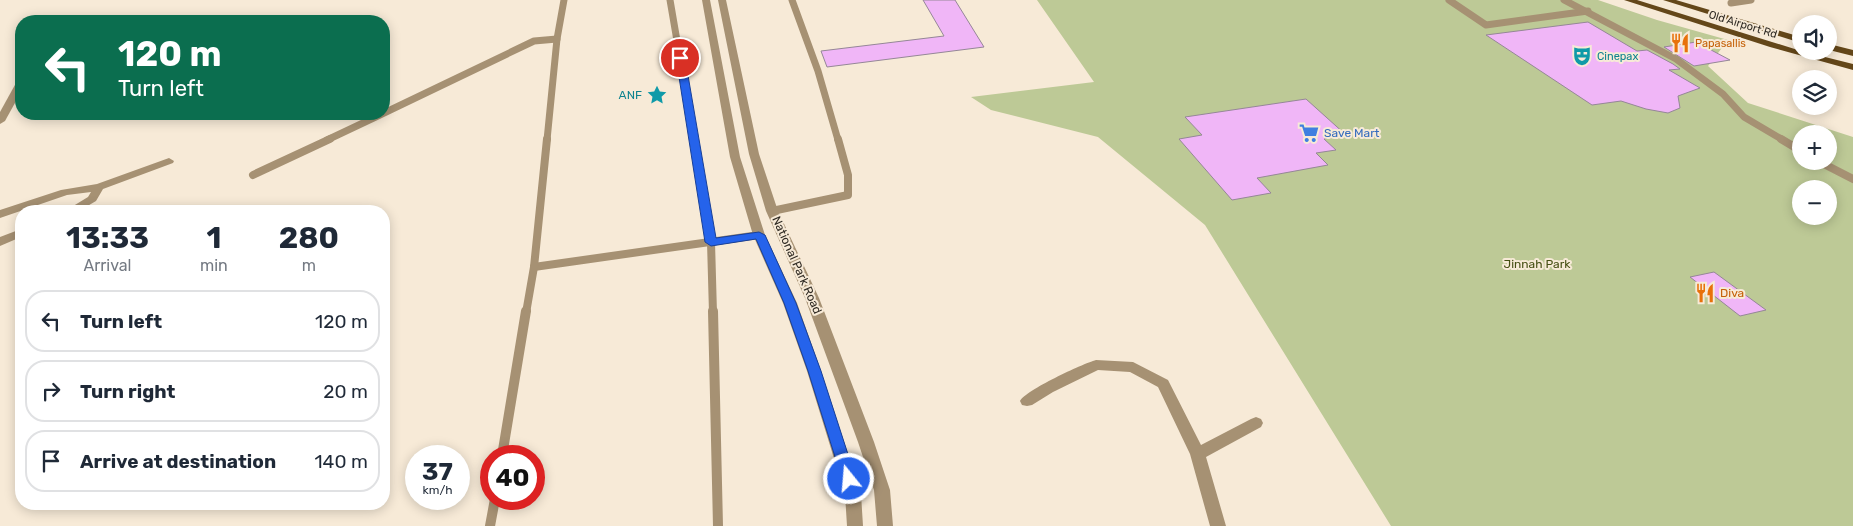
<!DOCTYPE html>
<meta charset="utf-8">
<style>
body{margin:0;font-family:Rubik,sans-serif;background:#f2f2f3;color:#1f2937;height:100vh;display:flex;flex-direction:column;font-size:19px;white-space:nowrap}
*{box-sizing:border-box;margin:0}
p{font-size:16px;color:#747a83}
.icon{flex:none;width:28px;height:28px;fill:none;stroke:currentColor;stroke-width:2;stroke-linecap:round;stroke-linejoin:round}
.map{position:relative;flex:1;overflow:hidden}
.side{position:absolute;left:15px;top:205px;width:375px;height:305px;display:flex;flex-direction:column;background:#fff;border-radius:20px;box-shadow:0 2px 12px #0003}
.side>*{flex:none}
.hud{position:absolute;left:15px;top:15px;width:375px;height:105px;border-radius:20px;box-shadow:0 2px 12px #0003;background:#0b6e4f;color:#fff;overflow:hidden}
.tools{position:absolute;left:1792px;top:15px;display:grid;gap:10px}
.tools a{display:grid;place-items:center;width:45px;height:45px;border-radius:50%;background:#fff;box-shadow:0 2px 12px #0003;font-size:25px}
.speed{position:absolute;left:405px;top:445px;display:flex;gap:10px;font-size:25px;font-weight:700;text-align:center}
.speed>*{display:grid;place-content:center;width:65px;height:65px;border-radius:50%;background:#fff;box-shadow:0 2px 12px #0003;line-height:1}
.speed small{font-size:12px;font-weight:400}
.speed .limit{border:8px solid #d22;background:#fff;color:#111}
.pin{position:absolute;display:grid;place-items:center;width:42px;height:42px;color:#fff;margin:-21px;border:2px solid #fff;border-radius:50%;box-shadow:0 1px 5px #0007}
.me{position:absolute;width:55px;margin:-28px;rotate:343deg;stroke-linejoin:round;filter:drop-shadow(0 0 4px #0008)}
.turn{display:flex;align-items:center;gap:18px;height:105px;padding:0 20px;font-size:22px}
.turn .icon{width:65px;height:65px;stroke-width:2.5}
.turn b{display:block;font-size:35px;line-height:42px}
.eta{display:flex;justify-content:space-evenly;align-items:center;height:85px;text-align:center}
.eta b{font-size:30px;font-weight:700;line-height:35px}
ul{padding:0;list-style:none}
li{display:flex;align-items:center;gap:15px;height:62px;margin:0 10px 8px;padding:0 10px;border:2px solid #e0e1e3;border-radius:20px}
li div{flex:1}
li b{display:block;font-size:19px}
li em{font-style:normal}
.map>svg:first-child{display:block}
</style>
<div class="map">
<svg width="1853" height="526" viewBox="0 0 1853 526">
<rect width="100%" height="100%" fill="#f7ead7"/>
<!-- green -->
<path fill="#bdc996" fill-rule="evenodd" d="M1037 0H1598L1657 20 1728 40 1708 66 1748 103 1853 137V526H1391L1205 225 1098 137 991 110 971 97 1094 82ZM1801 134H1829V161H1801ZM1801 189H1829V216H1801Z"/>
<!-- building -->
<g fill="#f0b6f7" stroke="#958797">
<path d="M923 0H955L984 47 827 67 821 51 944 36Z"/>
<path d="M1588 22 1637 51 1647 50 1673 64 1680 69 1669 70 1700 88 1678 96 1680 108 1668 113 1646 109 1621 101 1592 105 1486 35Z"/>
<path d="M1696 42 1730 60 1694 66 1664 47Z"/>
<path d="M1306 99 1346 135 1324 139 1336 150 1316 153 1328 165 1257 178 1271 193 1232 200 1179 139 1202 135 1185 117Z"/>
<path d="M1714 272 1766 310 1740 316 1690 277Z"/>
</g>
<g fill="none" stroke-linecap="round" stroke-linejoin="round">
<!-- service-far2 -->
<g stroke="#a69173" stroke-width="7">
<path d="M670 0 694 140"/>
<path d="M792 0 818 71 838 140"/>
<path d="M1449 0 1486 25 1588 11"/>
<path d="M1564 0 1676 59 1723 94 1744 117 1783 140"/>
<path d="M1731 3 1751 0"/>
<path d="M384 113 534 41 557 39"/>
<path d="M327 140 382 114"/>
<path d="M547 140 557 39 564 0"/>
</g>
<!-- service-far1 -->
<g stroke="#a69173" stroke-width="8">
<path d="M694 139 711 242 713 313"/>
<path d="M1781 139 1801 151"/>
<path d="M1818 161 1853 179"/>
<path d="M253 175 330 139"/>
<path d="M772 211 848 195V175L838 139"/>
<path d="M534 267 759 235"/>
<path d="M526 313 534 267 547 139"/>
</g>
<!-- service -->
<g stroke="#a69173" stroke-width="10">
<path d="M713 311 718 526"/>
<path d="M502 456 526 311"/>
<path d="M490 526 495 499"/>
</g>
<!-- minor -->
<g fill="#a69173" fill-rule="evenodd">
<path d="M21 80V92L5 121 0 124V112L16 83Z"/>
<path d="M169 158 174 161 173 163 103 189 96 201 79 211H65L88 197 91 192 67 195 0 218V210L61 190 97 184Z"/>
<path d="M21 229V237L0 246V237Z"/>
<path d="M1096 360 1133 362 1168 380 1201 445 1251 419 1256 417 1261 419 1263 423 1261 427 1206 457 1226 526H1210L1190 454 1158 387 1130 372 1098 370 1053 392 1032 405 1027 406 1022 405 1020 401C1026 390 1082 364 1096 360Z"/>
</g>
<!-- tertiary -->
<g fill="#a69173" fill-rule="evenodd">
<path d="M702 0H710L740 157 765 235 797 303 821 371 861 494 863 526H847L845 494 807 371 783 303 753 235 730 157Z"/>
<path d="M718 0H726L759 154 778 211 819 298 874 442 890 490 893 526H877L874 490 858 442 805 298 766 211 749 154Z"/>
</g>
<!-- primary -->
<g fill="#644719" fill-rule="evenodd">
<path d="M1624 0H1637L1801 51 1853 64V70L1770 47Z"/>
<path d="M1663 0H1676L1801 37V43Z"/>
<path d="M1829 44 1853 50V56L1829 50Z"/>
</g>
</g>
<!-- route -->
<path fill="#2563eb" stroke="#184099" d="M680 55 685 58 716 238 759 232 765 235 796 303 821 371 856 479 854 483 849 485 844 483 842 479 808 371 784 303 756 239 711 246 705 242 676 58Z"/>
<!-- icons -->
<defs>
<symbol id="restaurant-bare" viewBox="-9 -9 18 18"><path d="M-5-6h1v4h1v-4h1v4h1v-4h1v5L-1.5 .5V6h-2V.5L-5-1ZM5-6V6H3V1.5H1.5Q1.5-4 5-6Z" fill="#e8710a" stroke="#f7ead7" stroke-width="2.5" paint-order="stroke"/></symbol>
<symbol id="theatre-bare" viewBox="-9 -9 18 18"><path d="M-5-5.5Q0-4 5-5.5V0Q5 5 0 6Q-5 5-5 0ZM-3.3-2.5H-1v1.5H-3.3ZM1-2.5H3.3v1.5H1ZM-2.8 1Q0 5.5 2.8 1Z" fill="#0f9aa8" stroke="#f7ead7" stroke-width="2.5" paint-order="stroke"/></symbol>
<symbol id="sight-bare" viewBox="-9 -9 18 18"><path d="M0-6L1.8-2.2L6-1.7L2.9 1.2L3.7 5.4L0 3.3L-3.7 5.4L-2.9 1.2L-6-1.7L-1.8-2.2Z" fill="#0f9aa8" stroke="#f7ead7" stroke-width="2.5" paint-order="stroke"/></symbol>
<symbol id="supermarket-bare" viewBox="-9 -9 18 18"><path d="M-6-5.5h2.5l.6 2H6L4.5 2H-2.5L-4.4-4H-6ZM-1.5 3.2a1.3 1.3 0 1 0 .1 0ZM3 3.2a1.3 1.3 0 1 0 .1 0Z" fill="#3f7fe0" stroke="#f7ead7" stroke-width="2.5" paint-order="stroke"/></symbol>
</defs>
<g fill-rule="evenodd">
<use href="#restaurant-bare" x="1666" y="29" width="28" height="28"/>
<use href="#theatre-bare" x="1568" y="42" width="28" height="28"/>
<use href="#sight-bare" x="643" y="81" width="28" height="28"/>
<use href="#supermarket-bare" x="1295" y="119" width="28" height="28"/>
<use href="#restaurant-bare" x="1691" y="279" width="28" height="28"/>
</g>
<g text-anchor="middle" stroke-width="4" stroke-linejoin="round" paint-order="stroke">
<!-- far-street labels -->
<g font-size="11" fill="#2f2a23" stroke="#f7ead7">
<text transform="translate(1743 24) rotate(17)" y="4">Old Airport Rd</text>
</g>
<!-- far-food labels -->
<g font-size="11" fill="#c56008" stroke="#f7ead7" text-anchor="start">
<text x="1695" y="47">Papasallis</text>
</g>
<!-- far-culture labels -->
<g font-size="11" fill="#0d838f" stroke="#f7ead7" text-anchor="start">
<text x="1597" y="60">Cinepax</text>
</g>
<!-- culture labels -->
<g font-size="12" fill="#0d838f" stroke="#f7ead7" text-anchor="end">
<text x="642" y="99">ANF</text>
</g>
<!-- shop labels -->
<g font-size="12" fill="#366cbe" stroke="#f7ead7" text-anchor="start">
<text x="1324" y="137">Save Mart</text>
</g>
<!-- park labels -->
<g font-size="12" fill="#454f13" stroke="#f7ead7">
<text x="1537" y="268">Jinnah Park</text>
</g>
<!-- street labels -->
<g font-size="12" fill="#2f2a23" stroke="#f7ead7">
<text transform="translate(797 265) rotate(66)" y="4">National Park Road</text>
</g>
<!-- food labels -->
<g font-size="12" fill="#c56008" stroke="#f7ead7" text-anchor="start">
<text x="1720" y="297">Diva</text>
</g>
</g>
</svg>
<div class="tools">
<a><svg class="icon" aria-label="sound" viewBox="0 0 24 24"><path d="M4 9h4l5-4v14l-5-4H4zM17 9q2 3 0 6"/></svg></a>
<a><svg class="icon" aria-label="layers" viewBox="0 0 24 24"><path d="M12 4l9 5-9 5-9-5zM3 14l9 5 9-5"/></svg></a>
<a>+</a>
<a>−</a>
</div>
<div class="speed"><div>37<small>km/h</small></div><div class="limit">40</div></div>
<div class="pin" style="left:680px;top:58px;background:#d93025"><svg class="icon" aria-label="arrive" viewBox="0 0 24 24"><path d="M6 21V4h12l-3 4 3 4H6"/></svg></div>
<svg class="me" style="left:849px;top:479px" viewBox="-20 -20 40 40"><circle r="17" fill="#2563eb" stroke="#fff" stroke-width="3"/><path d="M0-11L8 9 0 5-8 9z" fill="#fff"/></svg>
<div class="hud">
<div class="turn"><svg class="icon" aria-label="left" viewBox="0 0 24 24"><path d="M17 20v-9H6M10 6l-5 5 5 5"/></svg><div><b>120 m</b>Turn left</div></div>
</div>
<section class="side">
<div class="eta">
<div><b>13:33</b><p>Arrival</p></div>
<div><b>1</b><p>min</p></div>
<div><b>280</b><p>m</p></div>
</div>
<ul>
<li><svg class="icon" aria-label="left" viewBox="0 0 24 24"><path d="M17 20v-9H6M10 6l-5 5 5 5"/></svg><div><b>Turn left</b></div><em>120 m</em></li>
<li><svg class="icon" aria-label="right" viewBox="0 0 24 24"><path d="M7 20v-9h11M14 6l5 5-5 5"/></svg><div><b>Turn right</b></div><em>20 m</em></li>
<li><svg class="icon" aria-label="arrive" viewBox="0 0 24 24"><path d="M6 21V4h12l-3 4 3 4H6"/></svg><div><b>Arrive at destination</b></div><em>140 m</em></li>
</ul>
</section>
</div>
